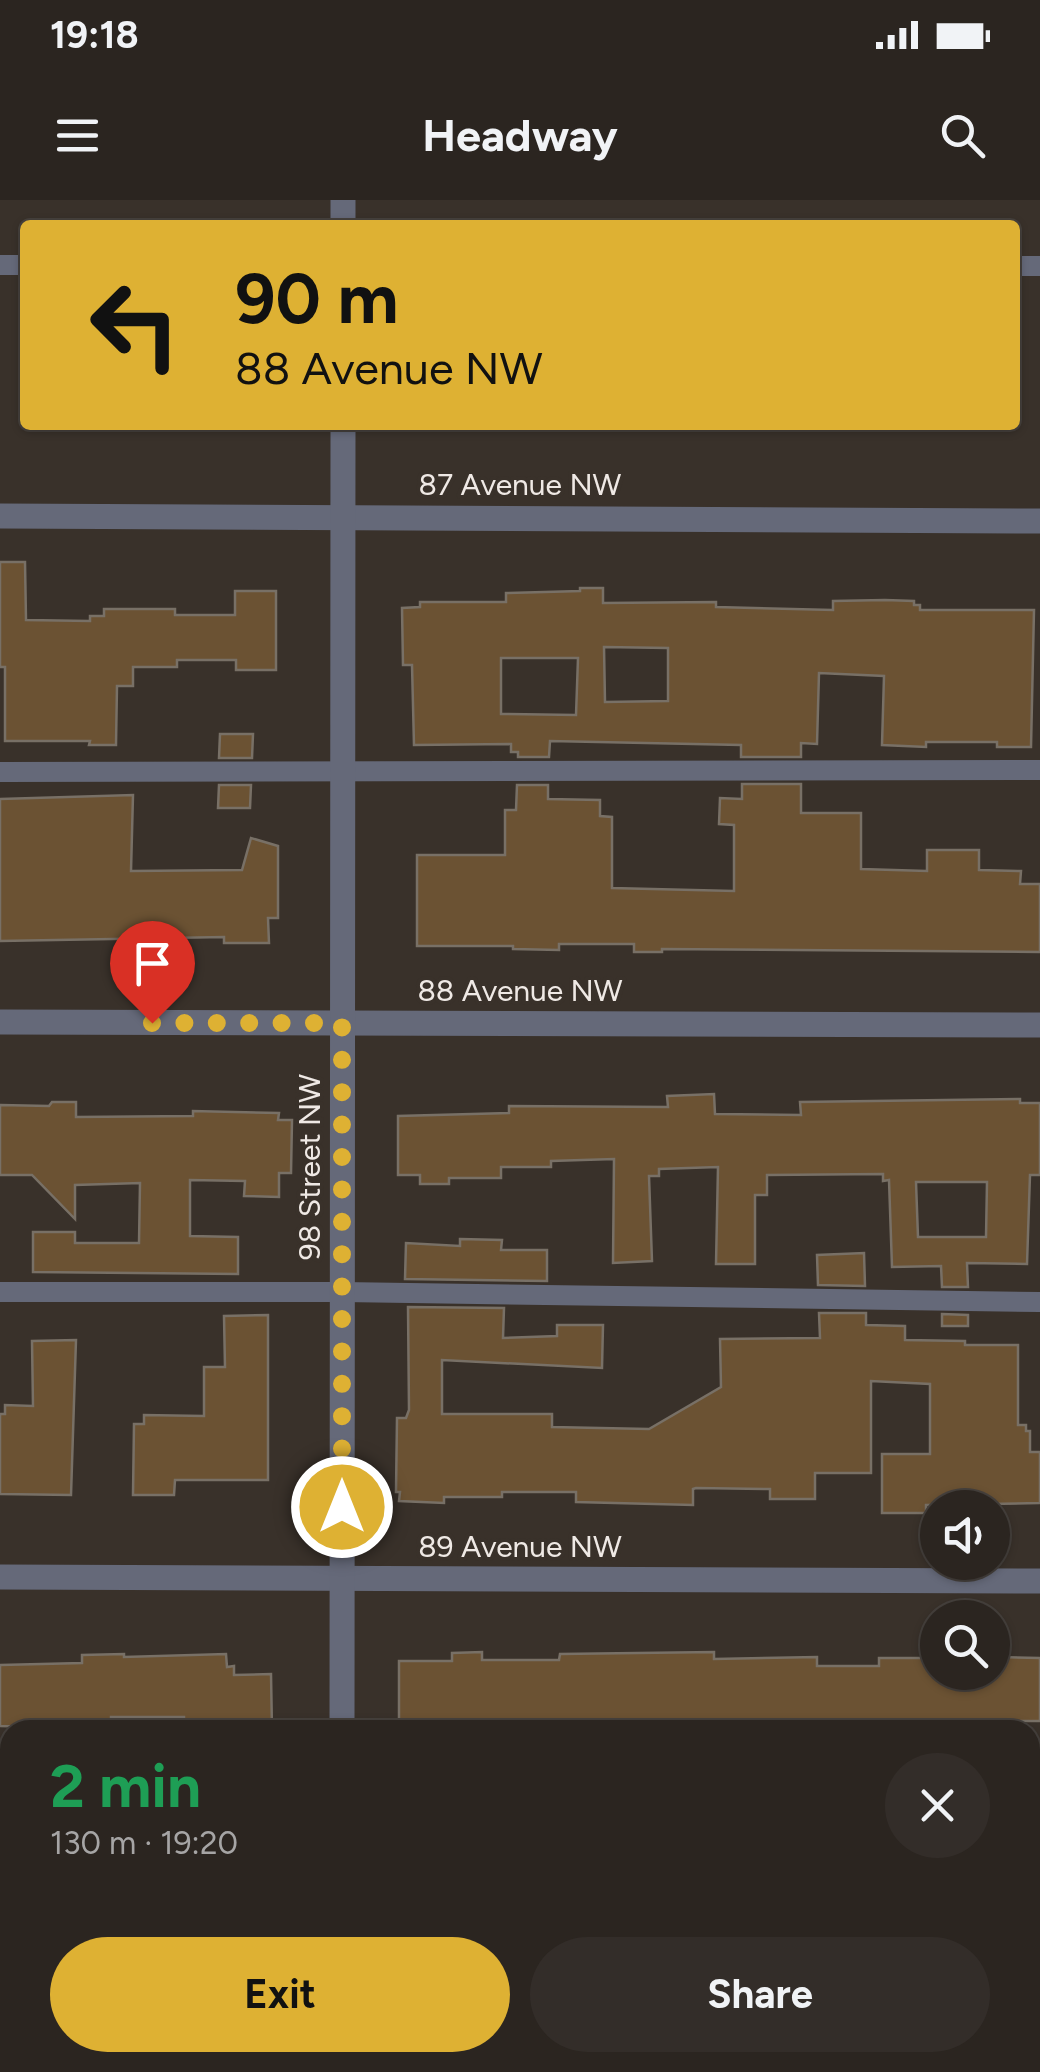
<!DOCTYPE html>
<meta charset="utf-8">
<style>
body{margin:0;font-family:Figtree,sans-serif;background:#332d29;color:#f1f3f6;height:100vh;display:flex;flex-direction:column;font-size:38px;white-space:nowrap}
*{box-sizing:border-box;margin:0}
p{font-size:32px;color:#a6a5a5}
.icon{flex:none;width:55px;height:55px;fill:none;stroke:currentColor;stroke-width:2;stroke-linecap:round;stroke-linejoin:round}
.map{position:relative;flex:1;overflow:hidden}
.sheet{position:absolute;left:0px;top:1520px;width:1040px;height:352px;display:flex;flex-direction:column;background:#2b2520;border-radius:30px 30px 0 0;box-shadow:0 2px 8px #0004,0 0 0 2px #47423e}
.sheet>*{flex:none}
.hud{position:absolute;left:20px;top:20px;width:1000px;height:210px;border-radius:10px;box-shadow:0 2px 8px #0004,0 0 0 2px #47423e;background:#deb133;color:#111;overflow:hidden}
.tools{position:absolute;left:920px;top:1290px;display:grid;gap:20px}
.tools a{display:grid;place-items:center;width:90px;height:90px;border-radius:50%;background:#2b2520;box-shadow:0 2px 8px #0004,0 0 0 2px #47423e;font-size:50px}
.pin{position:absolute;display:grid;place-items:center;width:85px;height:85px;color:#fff;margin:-102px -42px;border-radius:50% 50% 50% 0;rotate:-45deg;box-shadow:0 0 10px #0007}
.pin .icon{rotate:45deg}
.me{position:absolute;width:110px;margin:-55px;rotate:0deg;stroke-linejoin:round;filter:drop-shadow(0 0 8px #0008)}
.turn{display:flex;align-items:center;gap:35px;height:210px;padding:0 50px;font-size:45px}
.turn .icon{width:130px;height:130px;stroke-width:2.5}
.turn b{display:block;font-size:70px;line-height:85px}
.round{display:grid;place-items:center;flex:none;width:105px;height:105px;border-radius:52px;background:#332d29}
.summary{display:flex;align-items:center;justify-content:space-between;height:170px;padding:0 50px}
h1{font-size:60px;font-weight:700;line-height:75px;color:#1e9e55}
.primary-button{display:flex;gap:20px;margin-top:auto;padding:20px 50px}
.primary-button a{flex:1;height:115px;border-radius:60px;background:#deb133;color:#111;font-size:40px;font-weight:700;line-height:115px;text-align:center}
.primary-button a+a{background:#332d29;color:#f1f3f6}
.status{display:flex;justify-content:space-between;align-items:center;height:70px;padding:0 50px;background:#2b2520;direction:ltr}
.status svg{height:28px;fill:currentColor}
header{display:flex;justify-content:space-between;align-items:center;height:130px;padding:0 50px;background:#2b2520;font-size:45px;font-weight:700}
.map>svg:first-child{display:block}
</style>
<div class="status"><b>19:18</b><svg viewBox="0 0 49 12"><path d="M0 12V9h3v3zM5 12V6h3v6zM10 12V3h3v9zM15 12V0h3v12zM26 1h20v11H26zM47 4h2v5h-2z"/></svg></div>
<header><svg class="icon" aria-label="menu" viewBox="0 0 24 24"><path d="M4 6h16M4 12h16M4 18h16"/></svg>Headway<svg class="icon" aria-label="search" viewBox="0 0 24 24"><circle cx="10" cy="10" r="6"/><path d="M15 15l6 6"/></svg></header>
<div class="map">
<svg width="1040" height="1872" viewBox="0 0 1040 1872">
<rect width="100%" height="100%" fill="#39312a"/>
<!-- building -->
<g fill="#6b5233" stroke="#787066" stroke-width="2.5" fill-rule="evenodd">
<path d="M0 362H25L26 420 90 421V416H104V409H175V415H235V391H276V470H236V460H177V467H133V486H117L116 545H89L90 541H5V467H0Z"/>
<path d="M580 388H603V403L716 402V407L833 410V401L885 400 914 401V405H920V410H1034L1031 547H997V542H926V547L882 545 884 476 819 473 817 544 801 543V557H741V545L550 541 549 557H518V552H511V544L414 545 412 465H403L402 408 420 407V402H506V393L580 391ZM604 447 668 448V501L605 502ZM501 458H578L576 515 501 514Z"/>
<path d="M220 534H253L252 558H219Z"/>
<path d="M742 584H801V613H861V669L927 671V650H979V670L1021 671 1020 684H1040V752L662 749V752H634V744H559V750L513 749V746H417V655H505V610H516L517 585H548V599L600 600V616L612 617V688L734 691V625L719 624 720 598 742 599Z"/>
<path d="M219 585H251L250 608H218Z"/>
<path d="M133 595 131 671 242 670 251 638 278 646V718H268L269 743H224V737L0 741V599Z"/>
<path d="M714 894 715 914 801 915 800 902 1020 899V903H1040V975H1030L1027 1064 967 1063 968 1087H942L941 1066 892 1067 889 980 883 981V974L767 975V995H755V1064H716L718 967 659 969V976H649L652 1061 613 1063 614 959 551 961V967H501V978H449V984H420V975H398V916L509 913V906L668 907 667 896ZM916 982H987L986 1037H918Z"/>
<path d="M52 902H76V917L193 916V911L279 913 278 920H292L291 973H279V997L244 996 245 981 190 980V1036L238 1037V1074L33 1072V1032H75V1043H139L140 983 75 985V1019L32 975H0V905L49 906Z"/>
<path d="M460 1039 502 1040 501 1050H547V1081L405 1079 406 1043 460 1046Z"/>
<path d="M864 1053 865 1086 818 1085 817 1055Z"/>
<path d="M408 1107 504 1108 503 1138 557 1136V1125H603L602 1168 442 1160V1214H552V1227L649 1229 721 1187 720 1139 820 1138 819 1113H866V1125L905 1126V1140L965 1141V1145H1018V1225H1026V1231H1030V1252H1040V1303L926 1305V1313H882V1254H930V1184L871 1181V1273H815V1299H770V1289L696 1288 693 1289V1305L576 1302V1292H502V1297H444V1303L399 1301 400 1292H396L397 1218H406L409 1210Z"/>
<path d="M942 1114 968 1115V1126H942Z"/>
<path d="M268 1115V1280H175L174 1295H133L134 1224H144V1215L204 1216V1167H225L224 1116Z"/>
<path d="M76 1140 71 1295 0 1294V1214H5V1205L33 1206 32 1141Z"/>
<path d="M482 1452V1460H559L560 1454 714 1452V1459L817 1457V1466H879V1458H923V1462H938V1472H992V1467H1001V1457L1040 1458V1521H1021V1525L1007 1526V1530H619V1524H551V1530H399V1461H452V1453Z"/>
<path d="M124 1454V1457L226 1454 227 1467 234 1466V1475L271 1474 272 1530H184V1517H111V1529L0 1526V1465L82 1463V1455Z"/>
</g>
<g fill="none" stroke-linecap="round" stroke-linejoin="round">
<!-- lane -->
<g stroke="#656979" stroke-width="20">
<path d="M0 65H25"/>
<path d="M1015 66H1040"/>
<path d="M0 572 1040 570"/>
<path d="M0 1092H342L1040 1102"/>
<path d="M0 1648H10"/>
<path d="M1030 1653H1040"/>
</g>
<!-- street -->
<g stroke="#656979" stroke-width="25">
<path d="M343 25V0"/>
<path d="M0 316 1040 321"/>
<path d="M0 822 1040 825"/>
<path d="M0 1377 1040 1381"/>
<path d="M342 1530 343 225"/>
<path d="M341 1872V1862"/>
</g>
</g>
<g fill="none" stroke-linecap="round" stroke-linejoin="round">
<!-- route -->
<path stroke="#deb133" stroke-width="18" stroke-dasharray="0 32.4" d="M152 823H342V1307"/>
</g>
<g text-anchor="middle" stroke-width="8" stroke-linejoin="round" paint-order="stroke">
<!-- street labels -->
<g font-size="30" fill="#efe9e5" stroke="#39312a">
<text x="520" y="295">87 Avenue NW</text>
<text x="520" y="801">88 Avenue NW</text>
<text transform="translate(310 967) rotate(-90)" y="10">98 Street NW</text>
<text x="520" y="1357">89 Avenue NW</text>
</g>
</g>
</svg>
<div class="tools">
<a><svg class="icon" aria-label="sound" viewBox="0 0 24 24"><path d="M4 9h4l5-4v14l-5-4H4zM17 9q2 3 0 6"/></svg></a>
<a><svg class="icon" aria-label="search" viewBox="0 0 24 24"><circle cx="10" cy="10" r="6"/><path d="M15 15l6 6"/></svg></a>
</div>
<div class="pin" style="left:152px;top:823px;background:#d93025"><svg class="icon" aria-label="arrive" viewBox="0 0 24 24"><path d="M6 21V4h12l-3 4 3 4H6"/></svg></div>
<svg class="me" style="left:342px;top:1307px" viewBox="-20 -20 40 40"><circle r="17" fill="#deb133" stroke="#fff" stroke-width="3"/><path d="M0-11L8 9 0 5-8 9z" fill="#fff"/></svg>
<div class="hud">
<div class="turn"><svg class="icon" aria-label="left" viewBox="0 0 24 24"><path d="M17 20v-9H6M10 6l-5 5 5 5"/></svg><div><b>90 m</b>88 Avenue NW</div></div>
</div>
<section class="sheet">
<div class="summary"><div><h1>2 min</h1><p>130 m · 19:20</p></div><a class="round"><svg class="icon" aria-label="close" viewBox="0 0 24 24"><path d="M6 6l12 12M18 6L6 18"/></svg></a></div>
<div class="primary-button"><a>Exit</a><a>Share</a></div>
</section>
</div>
